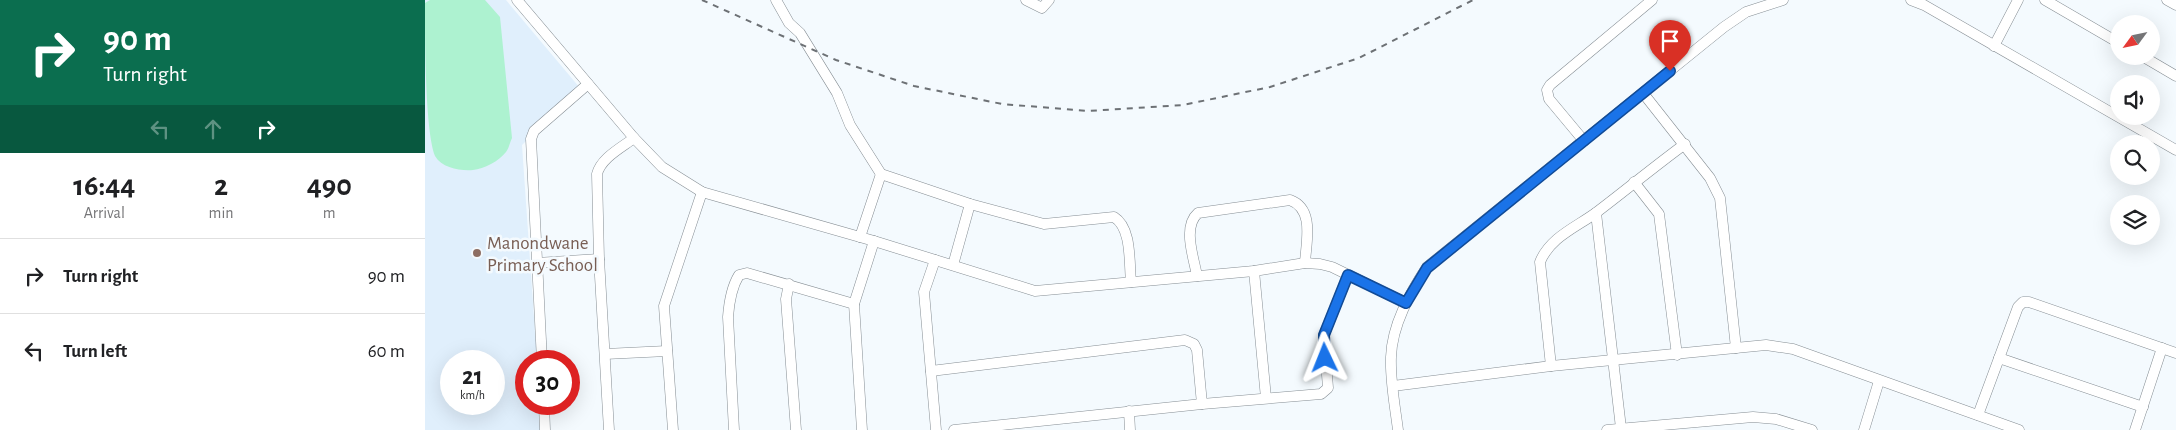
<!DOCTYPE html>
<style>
body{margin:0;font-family:"Alegreya Sans",sans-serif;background:#f6f6f6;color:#202124;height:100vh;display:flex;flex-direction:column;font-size:19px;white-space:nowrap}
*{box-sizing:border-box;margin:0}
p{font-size:16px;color:#757577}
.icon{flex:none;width:28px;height:28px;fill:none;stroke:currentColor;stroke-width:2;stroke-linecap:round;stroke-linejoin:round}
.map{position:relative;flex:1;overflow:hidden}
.panel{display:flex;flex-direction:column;background:#fff;width:425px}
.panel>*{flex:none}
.banner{background:#0b6e4f;color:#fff;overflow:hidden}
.needle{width:32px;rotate:237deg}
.controls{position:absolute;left:1685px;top:15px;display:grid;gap:10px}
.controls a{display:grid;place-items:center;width:50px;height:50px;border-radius:50%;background:#fff;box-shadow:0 5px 20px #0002;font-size:25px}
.speed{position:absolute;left:15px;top:350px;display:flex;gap:10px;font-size:25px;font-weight:700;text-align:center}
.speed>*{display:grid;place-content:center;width:65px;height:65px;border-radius:50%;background:#fff;box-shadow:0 5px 20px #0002;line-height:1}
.speed small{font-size:12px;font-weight:400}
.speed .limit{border:8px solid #d22;background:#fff;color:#111}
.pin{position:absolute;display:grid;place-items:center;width:42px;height:42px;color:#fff;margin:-51px -21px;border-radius:50% 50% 50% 0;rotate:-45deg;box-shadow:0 0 5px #0007}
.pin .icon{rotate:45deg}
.me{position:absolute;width:55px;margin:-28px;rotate:358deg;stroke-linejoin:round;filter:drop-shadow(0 0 4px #0008)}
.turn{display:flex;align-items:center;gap:18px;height:105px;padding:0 20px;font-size:22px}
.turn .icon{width:65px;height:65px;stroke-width:2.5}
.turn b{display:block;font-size:35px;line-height:42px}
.lanes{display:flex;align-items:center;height:48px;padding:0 20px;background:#0003;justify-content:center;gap:25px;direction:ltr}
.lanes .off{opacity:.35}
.eta{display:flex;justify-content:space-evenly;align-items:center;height:85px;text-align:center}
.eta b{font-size:30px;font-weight:700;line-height:35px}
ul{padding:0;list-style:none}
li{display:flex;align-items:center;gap:15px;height:75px;padding:0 20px;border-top:1px solid #e0e0e0}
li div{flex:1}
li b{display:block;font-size:19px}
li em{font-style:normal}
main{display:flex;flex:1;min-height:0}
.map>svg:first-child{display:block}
</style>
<main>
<section class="panel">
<div class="banner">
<div class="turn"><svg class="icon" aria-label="right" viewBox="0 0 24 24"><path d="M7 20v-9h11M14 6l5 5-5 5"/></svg><div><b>90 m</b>Turn right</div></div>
<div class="lanes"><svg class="icon off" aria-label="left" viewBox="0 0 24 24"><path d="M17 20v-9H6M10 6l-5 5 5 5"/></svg><svg class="icon off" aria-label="ahead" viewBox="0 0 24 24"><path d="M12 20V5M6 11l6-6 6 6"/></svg><svg class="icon" aria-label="right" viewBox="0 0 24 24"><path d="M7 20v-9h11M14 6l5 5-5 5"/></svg></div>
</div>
<div class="eta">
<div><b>16:44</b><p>Arrival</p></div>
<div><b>2</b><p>min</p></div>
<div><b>490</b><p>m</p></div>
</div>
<ul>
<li><svg class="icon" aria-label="right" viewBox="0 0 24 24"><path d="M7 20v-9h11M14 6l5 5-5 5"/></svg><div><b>Turn right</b></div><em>90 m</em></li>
<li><svg class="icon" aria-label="left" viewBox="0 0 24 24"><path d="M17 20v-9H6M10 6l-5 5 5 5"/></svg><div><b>Turn left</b></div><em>60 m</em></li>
</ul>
</section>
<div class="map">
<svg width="1751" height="430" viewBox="0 0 1751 430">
<rect width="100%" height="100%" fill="#f4fafe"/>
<!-- built -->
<path fill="#e0effc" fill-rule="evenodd" d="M0 0H81L155 88 97 145 112 361H101V404H115L117 430H0ZM26 361H69V404H26Z"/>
<!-- green -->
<path fill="#adf2d0" d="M5 0H60L75 17 87 138C85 142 84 148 81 152 74 161 59 169 48 170 35 171 17 168 10 156 0 130 0 37 0 3Z"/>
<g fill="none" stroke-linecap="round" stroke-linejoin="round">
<defs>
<g id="minor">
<path d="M92 0 209 138 237 167 277 192 449 241 610 291 829 271 880 263 895 264 907 267 981 303"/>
<path d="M351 0 364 23 375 33 412 93 425 125 456 174"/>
<path d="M601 0 617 8 624 0"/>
<path d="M1486 0 1499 5 1751 150"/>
<path d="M1620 0 1694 43"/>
<path d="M1742 0 1751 5"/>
<path d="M1569 46 1593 0"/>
<path d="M1717 56 1751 76"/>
<path d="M1218 93 1285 178 1295 198 1311 348"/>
<path d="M1159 141 1124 99 1122 90 1125 85 1227 0"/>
<path d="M1209 182 1234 214 1252 355"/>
<path d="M1171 213 1196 428"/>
<path d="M435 237 456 174 545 204 619 224 689 217C707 228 704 262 706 282"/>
<path d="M510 260 499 292 511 430"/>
<path d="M112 263 174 259"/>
<path d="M528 265 545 204"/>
<path d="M829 271 841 398"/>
<path d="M772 276C769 258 757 227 773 213L865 200C890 209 881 242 880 263"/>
<path d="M364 284 361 299 371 430"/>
<path d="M180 354 242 351"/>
<path d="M1574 358 1718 407"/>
<path d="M117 361 106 139 109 131 163 84"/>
<path d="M1126 366 1115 262C1125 237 1152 227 1172 212 1201 190 1230 166 1260 144"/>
<path d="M506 371 760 340 769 344 772 350 777 404"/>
<path d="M968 386 1126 366 1341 345 1368 349 1594 430"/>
<path d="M119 404 120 430"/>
<path d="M704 411 705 430"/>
<path d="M1553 415 1593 307 1598 302H1604L1751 353"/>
<path d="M184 430 174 259 172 174C176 158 196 148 209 138"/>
<path d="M248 430 239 306 277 192"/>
<path d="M309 430 303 317C304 303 306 288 314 275L322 273 429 304"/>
<path d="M437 430 429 304 449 241"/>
<path d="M529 430 777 404 896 394 903 388 899 335 923 275"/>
<path d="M973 430C970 406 965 381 966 357 967 325 985 293 1002 267L1299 27 1321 12 1358 0"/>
<path d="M1182 430 1328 417 1351 419 1387 430"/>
<path d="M1439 430 1454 381"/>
<path d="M1710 430 1737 348"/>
</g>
</defs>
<!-- minor casing -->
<use href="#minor" stroke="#868e94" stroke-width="11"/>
<!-- minor -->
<use href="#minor" stroke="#fff" stroke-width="10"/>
<!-- rail -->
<path stroke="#6d7175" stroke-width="2" stroke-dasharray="6 6" stroke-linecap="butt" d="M277 0 411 60 489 86 577 104 663 111 758 105 845 87 934 58 1048 0"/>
</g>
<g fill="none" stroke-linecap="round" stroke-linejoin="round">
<defs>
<path id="route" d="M900 358 899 335 923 275 981 303 1002 268 1245 71"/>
</defs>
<!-- route casing -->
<use href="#route" stroke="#114b97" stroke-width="12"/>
<!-- route -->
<use href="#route" stroke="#1a73e8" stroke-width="9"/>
</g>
<!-- markers -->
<circle fill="#8d6e63" stroke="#f4fafe" stroke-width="2" cx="52" cy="253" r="5"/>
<g text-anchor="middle" stroke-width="5" stroke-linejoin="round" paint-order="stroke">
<!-- education labels -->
<g font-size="19" fill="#785e54" stroke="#f4fafe" text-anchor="start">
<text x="62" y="249">Manondwane<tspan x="62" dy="22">Primary School</tspan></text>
</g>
</g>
</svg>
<div class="controls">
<a><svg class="needle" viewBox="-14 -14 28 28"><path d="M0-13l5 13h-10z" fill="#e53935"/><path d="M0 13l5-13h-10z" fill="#757577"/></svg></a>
<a><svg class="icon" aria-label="sound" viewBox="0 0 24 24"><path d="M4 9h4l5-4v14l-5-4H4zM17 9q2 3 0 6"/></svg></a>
<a><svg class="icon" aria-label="search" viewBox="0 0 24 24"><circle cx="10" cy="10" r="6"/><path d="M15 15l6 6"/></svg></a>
<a><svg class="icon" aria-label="layers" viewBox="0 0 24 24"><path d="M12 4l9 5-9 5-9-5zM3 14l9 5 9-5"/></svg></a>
</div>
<div class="speed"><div>21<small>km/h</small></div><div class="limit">30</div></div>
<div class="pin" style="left:1245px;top:71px;background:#d93025"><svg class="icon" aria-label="arrive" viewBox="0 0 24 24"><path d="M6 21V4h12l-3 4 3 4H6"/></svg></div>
<svg class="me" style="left:900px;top:358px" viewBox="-20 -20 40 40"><path d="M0-17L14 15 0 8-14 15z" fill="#1a73e8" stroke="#fff" stroke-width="4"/></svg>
</div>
</main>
